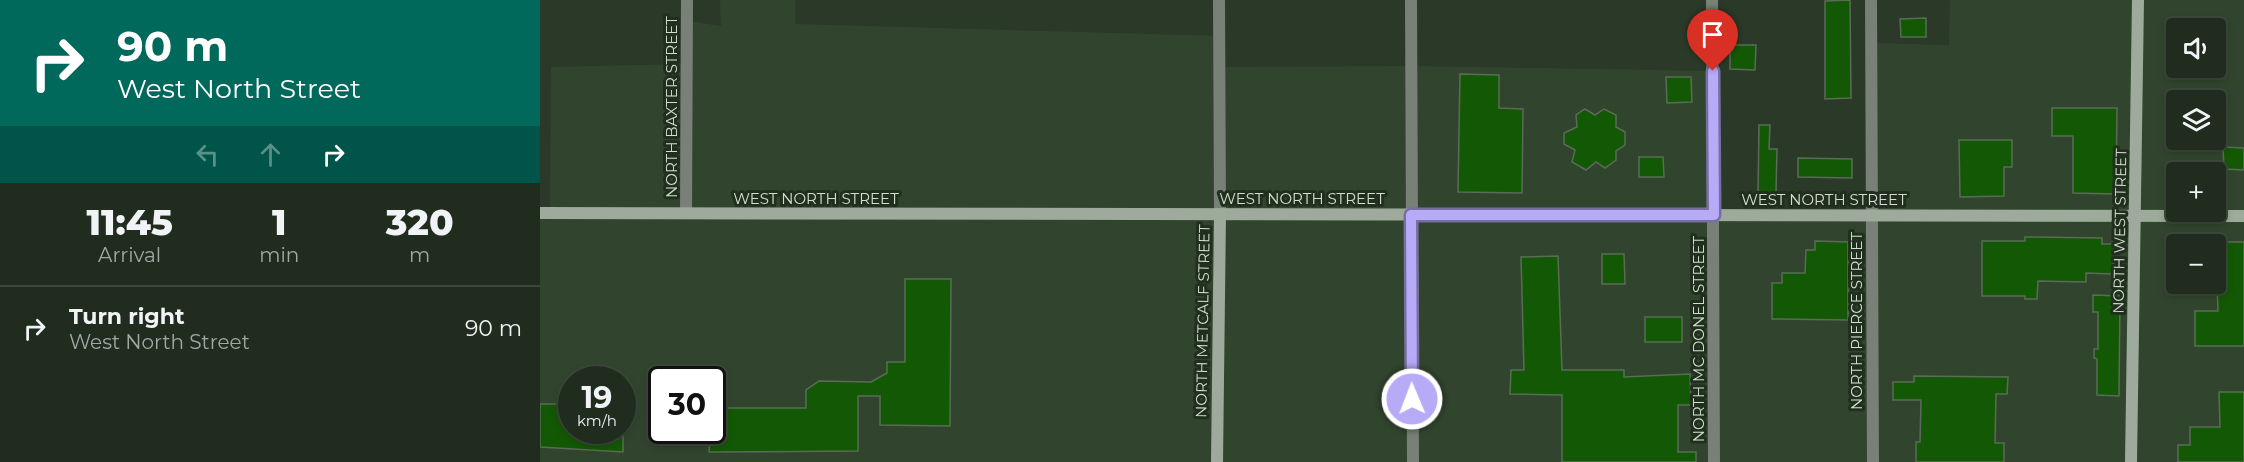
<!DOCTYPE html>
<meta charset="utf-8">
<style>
body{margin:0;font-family:Montserrat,sans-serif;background:#283427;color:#f1f3f6;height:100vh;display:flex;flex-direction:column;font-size:22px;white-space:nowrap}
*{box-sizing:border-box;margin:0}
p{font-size:20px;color:#a2a7a4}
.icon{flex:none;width:33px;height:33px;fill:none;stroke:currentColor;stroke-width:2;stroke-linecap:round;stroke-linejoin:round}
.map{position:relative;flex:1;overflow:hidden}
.panel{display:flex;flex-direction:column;background:#202c1e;width:540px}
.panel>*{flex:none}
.guide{background:#00695c;color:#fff;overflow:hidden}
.tools{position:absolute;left:1626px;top:18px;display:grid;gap:12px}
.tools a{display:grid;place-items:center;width:60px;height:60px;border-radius:6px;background:#202c1e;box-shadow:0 3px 9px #0003,0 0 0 2px #3d483c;font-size:30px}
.speed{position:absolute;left:18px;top:366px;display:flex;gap:12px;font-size:30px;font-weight:700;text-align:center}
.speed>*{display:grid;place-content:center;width:78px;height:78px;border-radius:50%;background:#202c1e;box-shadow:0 3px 9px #0003,0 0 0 2px #3d483c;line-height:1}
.speed small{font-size:15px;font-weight:400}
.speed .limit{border:3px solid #111;border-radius:9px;background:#fff;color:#111}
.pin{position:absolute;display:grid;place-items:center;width:51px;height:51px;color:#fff;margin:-62px -26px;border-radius:50% 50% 50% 0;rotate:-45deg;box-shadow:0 0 6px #0007}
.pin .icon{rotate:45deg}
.me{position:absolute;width:66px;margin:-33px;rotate:359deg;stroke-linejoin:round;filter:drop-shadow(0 0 4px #0008)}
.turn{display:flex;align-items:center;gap:21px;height:126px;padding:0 18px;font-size:27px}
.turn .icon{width:78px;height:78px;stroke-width:2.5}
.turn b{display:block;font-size:42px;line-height:51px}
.lanes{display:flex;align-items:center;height:57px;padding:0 18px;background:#0003;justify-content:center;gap:30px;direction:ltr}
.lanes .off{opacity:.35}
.eta{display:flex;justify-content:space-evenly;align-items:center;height:102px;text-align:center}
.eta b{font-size:36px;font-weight:800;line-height:42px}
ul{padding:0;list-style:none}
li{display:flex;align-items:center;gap:18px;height:84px;padding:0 18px;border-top:2px solid #3d483c}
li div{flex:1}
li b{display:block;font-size:22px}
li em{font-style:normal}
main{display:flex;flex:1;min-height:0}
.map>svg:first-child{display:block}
</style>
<main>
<section class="panel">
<div class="guide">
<div class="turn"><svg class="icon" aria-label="right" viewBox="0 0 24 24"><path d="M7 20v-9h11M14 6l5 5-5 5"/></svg><div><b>90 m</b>West North Street</div></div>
<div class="lanes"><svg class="icon off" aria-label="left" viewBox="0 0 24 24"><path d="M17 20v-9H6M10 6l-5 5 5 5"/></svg><svg class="icon off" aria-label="ahead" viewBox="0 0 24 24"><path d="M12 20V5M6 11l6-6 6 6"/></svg><svg class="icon" aria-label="right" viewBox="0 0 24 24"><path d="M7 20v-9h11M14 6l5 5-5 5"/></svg></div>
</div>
<div class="eta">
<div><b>11:45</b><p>Arrival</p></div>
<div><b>1</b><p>min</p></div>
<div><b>320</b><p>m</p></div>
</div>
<ul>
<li><svg class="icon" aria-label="right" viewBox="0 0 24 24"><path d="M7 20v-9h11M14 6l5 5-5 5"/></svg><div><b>Turn right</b><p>West North Street</p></div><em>90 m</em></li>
</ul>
</section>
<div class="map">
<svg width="1704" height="462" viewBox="0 0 1704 462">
<rect width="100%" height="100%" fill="#2b3a28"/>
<!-- built -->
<path fill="#31452e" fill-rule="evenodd" d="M180 0H255V24L679 36 680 67 871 66 1173 71 1174 215H1331V43L1409 45 1410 0H1704V462H0V213H10L11 67 147 64V21L181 26ZM1636 28H1676V68H1636ZM1636 100H1676V140H1636ZM1636 172H1676V212H1636ZM1636 244H1676V284H1636ZM32 380H82V430H32ZM122 380H172V430H122Z"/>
<!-- building -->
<g fill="#135804" stroke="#5a6c57" stroke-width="1.5">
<path d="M1310 0 1311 98 1285 99V1Z"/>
<path d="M1386 18V37H1361L1360 19Z"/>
<path d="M1190 45H1216L1215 70 1190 69Z"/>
<path d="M920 74 959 75V108L983 109 982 193 918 192Z"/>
<path d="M1126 77H1151L1152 102 1127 103Z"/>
<path d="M1512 108H1577L1576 194 1533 193V136H1512Z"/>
<path d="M1045 109 1055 115 1064 109 1076 115V127L1085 132V145L1076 151V160L1065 168 1056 162 1046 170 1032 162 1035 150 1024 144V133L1037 127 1036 115Z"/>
<path d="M1219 125H1230L1229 149H1237L1236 193 1218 192Z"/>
<path d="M1419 140H1472V167H1464V196L1420 197Z"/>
<path d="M1683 147 1704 148V170L1684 169Z"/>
<path d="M1099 157H1123L1124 177H1099Z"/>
<path d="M1258 158 1312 159V178L1258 177Z"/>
<path d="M1485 237 1562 238V244H1574L1573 274 1546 273V282L1498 281 1497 299H1485V296H1442V241H1485Z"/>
<path d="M1275 241 1308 242V320L1232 319V283H1242V273H1265L1266 250H1275Z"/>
<path d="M1679 242H1704V346H1655V311H1678L1676 257H1679Z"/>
<path d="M1062 254H1084L1085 284H1062Z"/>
<path d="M1018 256 1022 370H1084V377L1150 374 1151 405H1138V452H1156V462H1022V395L970 394 971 370H984L981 257Z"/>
<path d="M365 279H411L410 426 340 425V396H318V451L169 452 172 408H266V390L279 381 331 382 347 373V362H365Z"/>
<path d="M1553 295 1580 296 1579 396 1557 395V359L1554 358V349H1558V312H1553Z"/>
<rect x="1105" y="317" width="37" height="25"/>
<path d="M1374 376 1468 377 1467 394H1456L1455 443H1464V462H1376V442H1380L1381 400H1353V382H1374Z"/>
<path d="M1679 392H1704V462H1638V445H1650V427H1680Z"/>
<path d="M0 404H32V430H83V452L0 447Z"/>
</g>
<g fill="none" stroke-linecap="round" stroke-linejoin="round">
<!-- minor -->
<g stroke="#788077" stroke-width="12">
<path d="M871 0 873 462"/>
<path d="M1172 0 1174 462"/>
<path d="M1331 0 1333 462"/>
<path d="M146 213 147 0"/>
</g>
<!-- tertiary -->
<path stroke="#788077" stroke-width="12" d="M679 0 680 214"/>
<!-- secondary -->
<g stroke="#9eab9c" stroke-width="12">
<path d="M0 213 1704 216"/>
<path d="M677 462 680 214"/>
<path d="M1591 462 1598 0"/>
</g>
</g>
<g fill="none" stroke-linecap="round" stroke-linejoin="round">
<defs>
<path id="route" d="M872 399 871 215H1174L1173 71"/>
</defs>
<!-- route casing -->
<use href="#route" stroke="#776fa1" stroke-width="15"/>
<!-- route -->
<use href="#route" stroke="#b7abf8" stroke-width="10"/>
</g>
<g text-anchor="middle" stroke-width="6" stroke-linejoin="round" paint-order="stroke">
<!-- street labels -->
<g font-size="15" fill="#d3ddd1" stroke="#21301e">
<text transform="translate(132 107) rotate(-90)" y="5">NORTH BAXTER STREET</text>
<text x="276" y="204">WEST NORTH STREET</text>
<text x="762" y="204">WEST NORTH STREET</text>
<text x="1284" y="205">WEST NORTH STREET</text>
<text transform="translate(1580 231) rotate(-89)" y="5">NORTH WEST STREET</text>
<text transform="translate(663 321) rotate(-89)" y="5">NORTH METCALF STREET</text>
<text transform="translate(1317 321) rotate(-90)" y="5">NORTH PIERCE STREET</text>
<text transform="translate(1159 339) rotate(-90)" y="5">NORTH MC DONEL STREET</text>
</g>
</g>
</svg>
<div class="tools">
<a><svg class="icon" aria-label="sound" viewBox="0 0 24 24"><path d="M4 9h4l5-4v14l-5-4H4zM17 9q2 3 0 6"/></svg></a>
<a><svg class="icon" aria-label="layers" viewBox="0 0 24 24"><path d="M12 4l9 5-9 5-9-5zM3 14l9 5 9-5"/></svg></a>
<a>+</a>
<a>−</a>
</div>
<div class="speed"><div>19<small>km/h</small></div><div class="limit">30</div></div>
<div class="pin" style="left:1173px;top:71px;background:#d93025"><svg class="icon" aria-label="arrive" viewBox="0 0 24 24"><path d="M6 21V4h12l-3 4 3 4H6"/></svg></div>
<svg class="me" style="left:872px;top:399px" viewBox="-20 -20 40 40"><circle r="17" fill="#b7abf8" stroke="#fff" stroke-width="3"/><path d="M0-11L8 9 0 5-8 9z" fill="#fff"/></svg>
</div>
</main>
